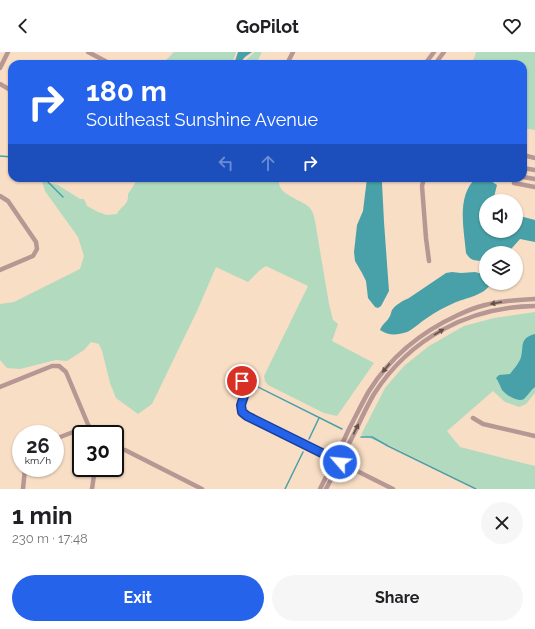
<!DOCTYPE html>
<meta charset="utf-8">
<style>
body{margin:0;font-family:Raleway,sans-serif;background:#f6f6f6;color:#202124;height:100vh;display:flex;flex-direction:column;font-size:15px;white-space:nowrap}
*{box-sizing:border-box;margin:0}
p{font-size:13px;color:#757577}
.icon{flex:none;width:22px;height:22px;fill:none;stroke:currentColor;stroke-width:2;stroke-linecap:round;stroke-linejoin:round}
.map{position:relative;height:437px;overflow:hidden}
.details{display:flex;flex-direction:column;background:#fff;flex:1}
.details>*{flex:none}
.top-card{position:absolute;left:8px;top:8px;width:519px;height:122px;border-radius:12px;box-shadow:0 1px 3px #0004;background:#2563eb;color:#fff;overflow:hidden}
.buttons{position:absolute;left:479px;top:142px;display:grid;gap:8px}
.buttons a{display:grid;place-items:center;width:44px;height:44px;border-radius:50%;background:#fff;box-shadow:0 1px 3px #0004;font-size:20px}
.speed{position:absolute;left:12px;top:373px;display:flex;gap:8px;font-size:20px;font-weight:700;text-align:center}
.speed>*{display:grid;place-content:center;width:52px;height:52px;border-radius:50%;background:#fff;box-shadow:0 1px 3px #0004;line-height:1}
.speed small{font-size:10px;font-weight:400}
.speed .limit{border:2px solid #111;border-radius:6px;background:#fff;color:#111}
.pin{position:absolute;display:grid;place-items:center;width:34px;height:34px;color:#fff;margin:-17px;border:2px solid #fff;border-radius:50%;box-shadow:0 1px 4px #0007}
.me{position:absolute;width:44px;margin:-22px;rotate:297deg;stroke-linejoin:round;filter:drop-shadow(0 0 3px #0008)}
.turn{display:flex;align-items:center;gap:14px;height:84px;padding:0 12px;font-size:18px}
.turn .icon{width:52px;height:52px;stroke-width:2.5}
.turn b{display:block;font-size:28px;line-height:34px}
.lanes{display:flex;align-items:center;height:38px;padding:0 12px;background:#0003;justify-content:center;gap:20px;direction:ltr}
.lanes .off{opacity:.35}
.round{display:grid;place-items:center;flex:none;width:42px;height:42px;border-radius:21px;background:#f6f6f6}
.headline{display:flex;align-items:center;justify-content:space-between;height:68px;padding:0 12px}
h1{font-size:24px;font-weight:700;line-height:30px}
.action{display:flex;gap:8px;margin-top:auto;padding:8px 12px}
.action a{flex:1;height:46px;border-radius:24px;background:#2563eb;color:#fff;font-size:16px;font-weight:700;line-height:46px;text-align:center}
.action a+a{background:#f6f6f6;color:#202124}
header{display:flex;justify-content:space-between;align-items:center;height:52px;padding:0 12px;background:#fff;font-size:18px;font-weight:700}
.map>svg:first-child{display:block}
</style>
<header><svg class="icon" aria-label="back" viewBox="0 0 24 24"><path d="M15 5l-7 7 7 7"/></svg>GoPilot<svg class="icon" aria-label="heart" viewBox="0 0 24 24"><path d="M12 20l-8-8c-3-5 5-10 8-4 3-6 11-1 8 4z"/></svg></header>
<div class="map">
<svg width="535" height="437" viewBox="0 0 535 437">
<rect width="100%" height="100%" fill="#f8dec4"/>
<!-- green -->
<g fill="#b1dabf">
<path d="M174 0H236L232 12H162Z"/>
<path d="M255 0H262L256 12H242L247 7Z"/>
<path d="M476 0H535V78L523 76V12H471L475 4Z"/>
<path d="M137 126H279C276 143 299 146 309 155 313 159 314 164 315 169L329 252 333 268 338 272 332 289 374 311 337 364 324 361 268 333 265 329 264 324 308 234 266 214 260 218 248 230 216 215 197 259 152 352 138 362 116 346 110 331 102 299 99 292 91 290 84 298 67 309 56 308 20 317 7 316 0 308V252L14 250 80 217 84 204 78 185 45 139 42 129 58 133 80 147H84L87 154 98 160 107 163 117 162C121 154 129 153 128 142L137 128Z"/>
<path d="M535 260V341L526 352 519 355 505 350 493 339 447 379 460 395 535 414V437H478L391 394 361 383 385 336 404 314 429 294 464 274 494 266Z"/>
</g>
<!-- water -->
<g fill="#48a1a8">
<path d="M238 0H252L245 5 239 12H234Z"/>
<path d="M367 126H383L382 131 384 170 389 239 381 254 378 256 375 255 368 246 366 229 362 221 355 209 354 200 357 173 363 159Z"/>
<path d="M476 126C485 126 490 128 497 133L493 149H486V179H516V163L535 168V190L520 187 512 196 506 201H486V208C477 209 471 210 466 201 464 177 456 144 476 126Z"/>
<path d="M452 220 461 221 475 220 486 223V231H491C486 243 465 246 454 251 445 255 435 260 427 266 420 270 414 277 407 280 397 283 389 284 380 278 382 272 387 270 390 264 391 262 391 260 392 258 395 253 404 248 409 246L446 221Z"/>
<path d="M535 282V335C531 338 528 343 524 347 518 351 506 343 502 338 500 334 499 330 496 326L499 323 510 322C513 318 520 310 521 305 524 294 519 286 535 282Z"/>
</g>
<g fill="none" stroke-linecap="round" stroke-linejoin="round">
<!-- stream -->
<g stroke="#48a1a8" stroke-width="1.5">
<path d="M0 104 12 105"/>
<path d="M44 126 63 145"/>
<path d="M252 332 342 377"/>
<path d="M361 385H372L388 394 476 437"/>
<path d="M309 387 319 366"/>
<path d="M285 437 303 400"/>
</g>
<!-- minor -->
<g stroke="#b69794" stroke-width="4.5">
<path d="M88 0 111 12"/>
<path d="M287 12 293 0"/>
<path d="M425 12 434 0"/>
<path d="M435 12 444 0"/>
<path d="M0 16 8 0"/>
<path d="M0 32 12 39"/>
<path d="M523 103 535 106"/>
<path d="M523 116 535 118"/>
<path d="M523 125 535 127"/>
<path d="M424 126 422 134 426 186 429 209"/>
<path d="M514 131 535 135"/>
<path d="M0 144 8 149 36 190 37 197 33 204 0 218"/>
<path d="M242 329 245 341 241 353 242 361 247 364 393 437"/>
<path d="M0 335 52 314H59L66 320 92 382"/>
<path d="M473 366 483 372 535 384"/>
<path d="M55 387 89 374"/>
<path d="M115 398H125L202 437"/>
<path d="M23 437 25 416"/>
<path d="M92 437 95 416"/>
<path d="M320 437C330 417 340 397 349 377 356 364 362 351 369 339 391 304 421 280 458 263 465 260 471 257 478 255 496 249 516 248 535 247"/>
<path d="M326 437C336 418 345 399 355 380 361 367 367 354 374 342 410 286 469 255 535 254"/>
</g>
</g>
<!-- one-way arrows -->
<defs><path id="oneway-solid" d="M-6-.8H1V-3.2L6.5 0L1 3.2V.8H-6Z"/></defs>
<g fill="#65514b">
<use href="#oneway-solid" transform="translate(496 251) rotate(169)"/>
<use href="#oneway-solid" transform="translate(439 280) rotate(-31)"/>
<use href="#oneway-solid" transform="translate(386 316) rotate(130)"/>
<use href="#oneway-solid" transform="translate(356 377) rotate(-64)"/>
</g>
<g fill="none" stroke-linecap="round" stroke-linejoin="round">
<defs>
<path id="route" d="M242 329 245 341 241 353 242 360 247 364 340 410"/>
</defs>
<!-- route casing -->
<use href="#route" stroke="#184099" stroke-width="10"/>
<!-- route -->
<use href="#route" stroke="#2563eb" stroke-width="7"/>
</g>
</svg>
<div class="buttons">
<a><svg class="icon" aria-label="sound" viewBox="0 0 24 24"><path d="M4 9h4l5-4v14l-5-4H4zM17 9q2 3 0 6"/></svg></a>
<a><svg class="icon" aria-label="layers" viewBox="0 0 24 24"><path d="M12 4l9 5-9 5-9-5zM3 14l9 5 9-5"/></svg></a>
</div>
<div class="speed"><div>26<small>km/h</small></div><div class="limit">30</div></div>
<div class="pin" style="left:242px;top:329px;background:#d93025"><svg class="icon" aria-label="arrive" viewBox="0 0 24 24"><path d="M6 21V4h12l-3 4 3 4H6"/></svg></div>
<svg class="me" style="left:340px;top:410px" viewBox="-20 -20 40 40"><circle r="17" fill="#2563eb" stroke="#fff" stroke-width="3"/><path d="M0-11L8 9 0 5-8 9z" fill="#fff"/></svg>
<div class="top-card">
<div class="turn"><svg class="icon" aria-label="right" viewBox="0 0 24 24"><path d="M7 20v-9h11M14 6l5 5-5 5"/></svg><div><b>180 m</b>Southeast Sunshine Avenue</div></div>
<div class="lanes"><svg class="icon off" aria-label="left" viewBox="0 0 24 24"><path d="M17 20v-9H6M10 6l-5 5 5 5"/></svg><svg class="icon off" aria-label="ahead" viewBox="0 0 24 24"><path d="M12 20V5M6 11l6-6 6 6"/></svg><svg class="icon" aria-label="right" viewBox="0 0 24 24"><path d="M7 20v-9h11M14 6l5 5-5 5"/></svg></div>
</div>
</div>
<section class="details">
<div class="headline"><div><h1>1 min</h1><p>230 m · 17:48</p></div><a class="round"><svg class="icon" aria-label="close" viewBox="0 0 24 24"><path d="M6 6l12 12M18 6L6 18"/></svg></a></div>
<div class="action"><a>Exit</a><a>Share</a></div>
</section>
